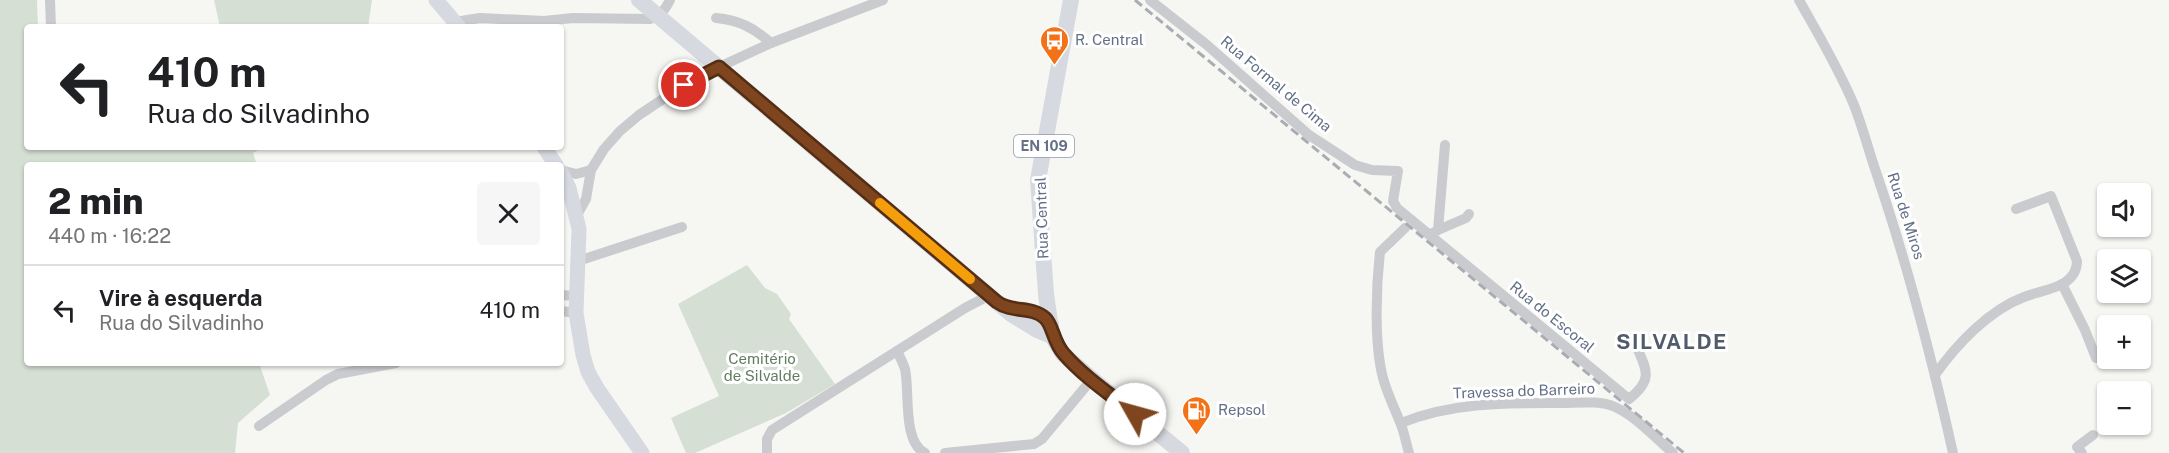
<!DOCTYPE html>
<html lang="pt">
<meta charset="utf-8">
<style>
body{margin:0;font-family:"Public Sans",sans-serif;background:#f6f6f6;color:#202124;height:100vh;display:flex;flex-direction:column;font-size:22px;white-space:nowrap}
*{box-sizing:border-box;margin:0}
p{font-size:20px;color:#757577}
.icon{flex:none;width:33px;height:33px;fill:none;stroke:currentColor;stroke-width:2;stroke-linecap:round;stroke-linejoin:round}
.map{position:relative;flex:1;overflow:hidden}
.details{position:absolute;left:24px;top:162px;width:540px;height:204px;display:flex;flex-direction:column;background:#fff;border-radius:6px;box-shadow:0 2px 4px #0004}
.details>*{flex:none}
.guide{position:absolute;left:24px;top:24px;width:540px;height:126px;border-radius:6px;box-shadow:0 2px 4px #0004;background:#fff;color:#202124;overflow:hidden}
.tools{position:absolute;left:2097px;top:183px;display:grid;gap:12px}
.tools a{display:grid;place-items:center;width:54px;height:54px;border-radius:6px;background:#fff;box-shadow:0 2px 4px #0004;font-size:30px}
.pin{position:absolute;display:grid;place-items:center;width:51px;height:51px;color:#fff;margin:-26px;border:3px solid #fff;border-radius:50%;box-shadow:0 2px 6px #0007}
.me{position:absolute;width:66px;margin:-33px;rotate:308deg;stroke-linejoin:round;filter:drop-shadow(0 0 4px #0008)}
.turn{display:flex;align-items:center;gap:21px;height:126px;padding:0 24px;font-size:27px}
.turn .icon{width:78px;height:78px;stroke-width:2.5}
.turn b{display:block;font-size:42px;line-height:51px}
.round{display:grid;place-items:center;flex:none;width:63px;height:63px;border-radius:6px;background:#f6f6f6}
.overview{display:flex;align-items:center;justify-content:space-between;height:102px;padding:0 24px}
h1{font-size:36px;font-weight:800;line-height:45px}
ul{padding:0;list-style:none}
li{display:flex;align-items:center;gap:18px;height:90px;padding:0 24px;border-top:2px solid #e0e0e0}
li div{flex:1}
li b{display:block;font-size:22px}
li em{font-style:normal}
.map>svg:first-child{display:block}
</style>
<div class="map">
<svg width="2169" height="453" viewBox="0 0 2169 453">
<rect width="100%" height="100%" fill="#f6f7f3"/>
<!-- green -->
<g fill="#d6dfd4">
<path d="M0 0H37L38 27H27V147H264L253 153 257 165H27V363H259L270 395 238 423 235 453H0Z"/>
<path d="M214 0H372L368 27H220Z"/>
<path d="M747 265 765 288 777 294 791 314 789 319 835 384 786 413 695 453H686L671 418 719 396 678 304Z"/>
</g>
<g fill="none" stroke-linecap="round" stroke-linejoin="round">
<!-- street -->
<g stroke="#c9cbcf" stroke-width="10">
<path d="M50 0 51 27"/>
<path d="M1150 0 1207 45 1309 135 1355 165 1372 170 1398 171 1393 201 1397 208 1629 399C1657 377 1644 367 1633 338"/>
<path d="M1799 0C1818 34 1839 69 1854 105 1863 128 1869 152 1877 175 1908 266 1932 359 1953 453"/>
<path d="M716 18C739 20 754 28 771 43"/>
<path d="M455 22 480 18 544 21 573 18 650 19C661 15 665 10 670 0"/>
<path d="M561 170 576 174 591 170"/>
<path d="M577 215 586 199 591 170 604 149 620 131 639 115 684 85 719 67 771 43 883 0"/>
<path d="M1405 228 1380 252C1376 287 1374 344 1383 378 1387 393 1394 407 1400 422 1404 431 1406 443 1409 453"/>
<path d="M1438 230 1466 218 1469 214"/>
<path d="M1429 235 1438 230 1445 145"/>
<path d="M578 261 682 227"/>
<path d="M2062 284 2085 330 2096 358"/>
<path d="M561 295 576 296"/>
<path d="M561 311 576 313"/>
<path d="M897 351C900 357 903 363 905 369 910 390 902 442 925 453"/>
<path d="M1935 375C1956 345 1989 310 2024 297 2037 292 2052 290 2064 283 2072 278 2077 271 2077 261L2051 196 2016 209"/>
<path d="M1401 423C1452 402 1506 403 1560 403 1577 403 1599 400 1615 407 1637 417 1655 438 1673 453"/>
<path d="M259 426 326 380 338 374 396 363"/>
<path d="M767 453V439L772 430 965 308 990 295"/>
<path d="M945 453 1034 444 1042 439 1092 379"/>
<path d="M2082 453 2077 447 2093 435"/>
</g>
<!-- secondary -->
<g stroke="#d6d9df" stroke-width="15">
<path d="M436 0 459 27"/>
<path d="M544 147 556 165"/>
<path d="M561 172 569 188 579 229 576 313 583 355 588 372 597 388 642 453"/>
</g>
<!-- primary -->
<g stroke="#d6d9df" stroke-width="16">
<path d="M639 0 1011 314 1037 330 1052 336"/>
<path d="M1071 0 1038 180 1046 294 1052 336 1063 354 1092 379 1182 453"/>
<path d="M1005 307C1023 311 1037 310 1051 324"/>
</g>
<!-- rail -->
<path stroke="#a8acb3" stroke-width="3" stroke-dasharray="9 4.5" stroke-linecap="butt" d="M1135 0 1684 453"/>
</g>
<g fill="none" stroke-linecap="round" stroke-linejoin="round">
<defs>
<path id="route" d="M684 85 719 67 997 302C1012 313 1032 306 1045 318 1053 325 1053 342 1064 354 1084 377 1111 395 1135 414"/>
</defs>
<!-- route casing -->
<use href="#route" stroke="#532d14" stroke-width="15"/>
<!-- route -->
<use href="#route" stroke="#7f451e" stroke-width="10"/>
<!-- slow -->
<path stroke="#f59e0b" stroke-width="10" d="M880 203 970 279"/>
</g>
<!-- icons -->
<defs>
<symbol id="bus-pin" viewBox="-11 -11 22 30"><path d="M0 17L-7.5 6A9.5 9.5 0 1 1 7.5 6Z" fill="#f37217" stroke="#fff"/><path d="M-5-6H5V4H4V6H2V4H-2V6H-4V4H-5ZM-3.5-4V0h7V-4ZM-3.5 1.2v1.5H-2V1.2ZM2 1.2v1.5H3.5V1.2Z" fill="#fff"/></symbol>
<symbol id="fuel-pin" viewBox="-11 -11 22 30"><path d="M0 17L-7.5 6A9.5 9.5 0 1 1 7.5 6Z" fill="#f37217" stroke="#fff"/><path d="M-5.5-6h7V0h2V4h1.3V-2.5L3-4.5l.8-.8L6-3V5H2.5V1h-1V6h-7ZM-4.2-4.7v3.2H.2V-4.7Z" fill="#fff"/></symbol>
</defs>
<g fill-rule="evenodd">
<use href="#bus-pin" x="1038" y="24" width="33" height="45"/>
<use href="#fuel-pin" x="1180" y="394" width="33" height="45"/>
</g>
<g text-anchor="middle" stroke-width="6" stroke-linejoin="round" paint-order="stroke">
<!-- shield labels -->
<rect fill="#fff" stroke="#929bab" stroke-width="1.5" x="1014" y="135" width="60" height="22" rx="4.5"/>
<g font-size="14" font-weight="bold" fill="#637087">
<text x="1044" y="151">EN 109</text>
</g>
<!-- poi labels -->
<g font-size="15" fill="#637087" stroke="#fff" text-anchor="start">
<text x="1075" y="45">R. Central</text>
<text x="1218" y="415">Repsol</text>
</g>
<!-- street labels -->
<g font-size="15" fill="#637087" stroke="#fff">
<text transform="translate(1276 84) rotate(40)" y="5">Rua Formal de Cima</text>
<text transform="translate(1906 216) rotate(72)" y="5">Rua de Miros</text>
<text transform="translate(1042 218) rotate(-92)" y="5">Rua Central</text>
<text transform="translate(1552 317) rotate(39)" y="5">Rua do Escoral</text>
<text transform="translate(1524 391) rotate(-2)" y="5">Travessa do Barreiro</text>
</g>
<!-- park labels -->
<g font-size="15" fill="#637d62" stroke="#fff">
<text x="762" y="364">Cemitério<tspan x="762" dy="17">de Silvalde</tspan></text>
</g>
<!-- district labels -->
<g font-size="21" font-weight="bold" letter-spacing="1.5" fill="#515b6b" stroke="#fff">
<text x="1672" y="349">SILVALDE</text>
</g>
</g>
</svg>
<div class="tools">
<a><svg class="icon" aria-label="sound" viewBox="0 0 24 24"><path d="M4 9h4l5-4v14l-5-4H4zM17 9q2 3 0 6"/></svg></a>
<a><svg class="icon" aria-label="layers" viewBox="0 0 24 24"><path d="M12 4l9 5-9 5-9-5zM3 14l9 5 9-5"/></svg></a>
<a>+</a>
<a>−</a>
</div>
<div class="pin" style="left:684px;top:85px;background:#d93025"><svg class="icon" aria-label="arrive" viewBox="0 0 24 24"><path d="M6 21V4h12l-3 4 3 4H6"/></svg></div>
<svg class="me" style="left:1135px;top:414px" viewBox="-20 -20 40 40"><circle r="19" fill="#fff"/><path d="M0-13L10 11 0 6-10 11z" fill="#7f451e"/></svg>
<div class="guide">
<div class="turn"><svg class="icon" aria-label="left" viewBox="0 0 24 24"><path d="M17 20v-9H6M10 6l-5 5 5 5"/></svg><div><b>410 m</b>Rua do Silvadinho</div></div>
</div>
<section class="details">
<div class="overview"><div><h1>2 min</h1><p>440 m · 16:22</p></div><a class="round"><svg class="icon" aria-label="close" viewBox="0 0 24 24"><path d="M6 6l12 12M18 6L6 18"/></svg></a></div>
<ul>
<li><svg class="icon" aria-label="left" viewBox="0 0 24 24"><path d="M17 20v-9H6M10 6l-5 5 5 5"/></svg><div><b>Vire à esquerda</b><p>Rua do Silvadinho</p></div><em>410 m</em></li>
</ul>
</section>
</div>
